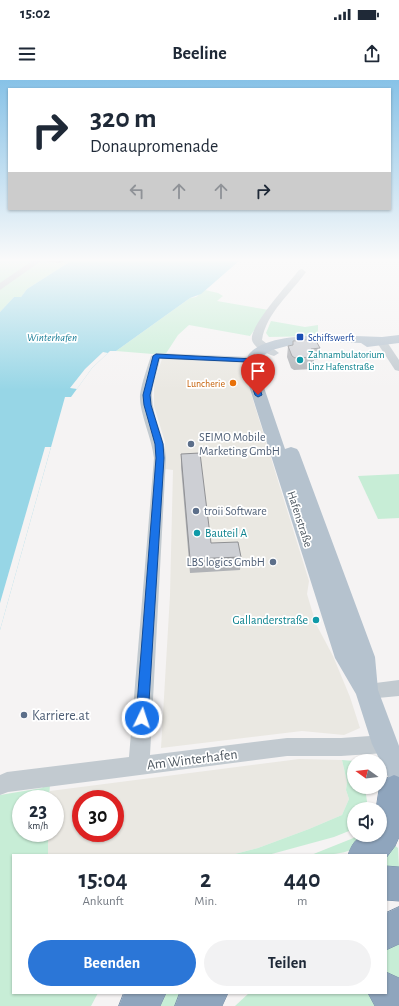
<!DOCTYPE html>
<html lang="de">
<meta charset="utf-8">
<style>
body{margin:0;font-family:"Alegreya Sans",sans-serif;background:#f2f2f3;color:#1f2937;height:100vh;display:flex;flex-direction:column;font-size:15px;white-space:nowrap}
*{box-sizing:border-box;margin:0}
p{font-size:13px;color:#747a83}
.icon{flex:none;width:22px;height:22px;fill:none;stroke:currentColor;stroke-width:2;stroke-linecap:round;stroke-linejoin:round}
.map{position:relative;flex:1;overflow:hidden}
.details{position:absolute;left:12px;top:774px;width:375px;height:140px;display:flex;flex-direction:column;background:#fff;border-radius:0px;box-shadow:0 1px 3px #0004}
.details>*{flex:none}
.guide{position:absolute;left:8px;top:8px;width:383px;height:122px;border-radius:0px;box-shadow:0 1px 3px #0004;background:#fff;color:#1f2937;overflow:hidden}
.needle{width:26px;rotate:285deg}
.controls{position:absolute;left:347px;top:674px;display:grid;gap:8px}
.controls a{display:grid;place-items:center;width:40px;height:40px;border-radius:50%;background:#fff;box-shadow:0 1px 3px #0004;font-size:20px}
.speed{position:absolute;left:12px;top:710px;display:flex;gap:8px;font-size:20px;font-weight:700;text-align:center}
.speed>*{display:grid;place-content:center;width:52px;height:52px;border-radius:50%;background:#fff;box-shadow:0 1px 3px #0004;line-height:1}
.speed small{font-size:10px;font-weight:400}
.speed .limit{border:6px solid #d22;background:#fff;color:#111}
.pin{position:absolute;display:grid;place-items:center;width:34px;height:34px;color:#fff;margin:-41px -17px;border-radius:50% 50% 50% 0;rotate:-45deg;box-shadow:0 0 4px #0007}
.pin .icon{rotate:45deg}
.me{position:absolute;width:44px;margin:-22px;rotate:4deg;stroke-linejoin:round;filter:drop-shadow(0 0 3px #0008)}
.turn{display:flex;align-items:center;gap:14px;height:84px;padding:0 16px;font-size:18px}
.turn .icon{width:52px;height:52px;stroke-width:2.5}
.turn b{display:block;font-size:28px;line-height:34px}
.lanes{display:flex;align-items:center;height:38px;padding:0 16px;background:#0003;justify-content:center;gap:20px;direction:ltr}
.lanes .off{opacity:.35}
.eta{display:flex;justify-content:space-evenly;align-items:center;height:68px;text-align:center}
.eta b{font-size:24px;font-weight:600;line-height:28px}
.primary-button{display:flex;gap:8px;margin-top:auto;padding:8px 16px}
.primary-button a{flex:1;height:46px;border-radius:24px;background:#2b76d7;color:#fff;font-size:16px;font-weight:600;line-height:46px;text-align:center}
.primary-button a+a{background:#f2f2f3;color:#1f2937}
.status{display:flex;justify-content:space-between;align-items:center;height:28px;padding:0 20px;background:#fff;direction:ltr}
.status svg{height:11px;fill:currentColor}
header{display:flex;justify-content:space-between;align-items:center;height:52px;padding:0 16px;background:#fff;font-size:18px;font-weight:600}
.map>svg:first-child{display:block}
</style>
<div class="status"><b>15:02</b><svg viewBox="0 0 49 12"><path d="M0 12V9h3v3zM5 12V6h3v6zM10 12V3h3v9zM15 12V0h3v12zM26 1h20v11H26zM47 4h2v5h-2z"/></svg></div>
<header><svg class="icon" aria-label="menu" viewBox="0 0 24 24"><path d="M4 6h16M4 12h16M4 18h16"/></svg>Beeline<svg class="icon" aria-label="share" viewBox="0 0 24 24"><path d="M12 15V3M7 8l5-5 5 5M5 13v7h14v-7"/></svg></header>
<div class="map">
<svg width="399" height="926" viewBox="0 0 399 926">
<rect width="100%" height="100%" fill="#f5f3f3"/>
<!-- commercial -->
<g fill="#eae8e2" fill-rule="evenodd">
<path d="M162 279 241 281 309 501 307 514 316 544 333 576 350 617 360 648 344 655 302 651 161 668 170 515 173 390 165 389V362L154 326V302Z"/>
<path d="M299 679 342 680 347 702 346 710 349 719 342 735 309 749 258 768 231 775H48V753H55V719H49L50 711ZM81 719H115V753H81Z"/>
</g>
<!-- green -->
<g fill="#c7edd6">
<path d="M0 181H71L27 209 21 217H14L0 232Z"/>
<path d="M205 210 218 213 223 216 217 221 269 230 250 256 189 245 178 255 165 275 116 271 190 218 196 217Z"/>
<path d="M271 241 305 247 318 245V256L269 257 266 253Z"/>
<path d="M399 394V438L378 439 358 396Z"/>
<path d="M342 680 354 681V707H365L368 729H354V749L334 757 268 775H231L258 768 309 749 342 735 349 719 346 710 347 702Z"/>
<path d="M46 703 50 704 49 719H21V753H48V775H13V913H98L91 926H0V715L42 708Z"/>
<path d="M361 755H372C357 774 333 775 311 775Z"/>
<path d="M393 764 398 768 399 787 386 792V775H380Z"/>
<path d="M399 857V909L386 900V863Z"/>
<path d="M165 913H187L175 926H153Z"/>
<path d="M249 913H372L391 926H235Z"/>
</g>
<!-- water -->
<path fill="#97d6e6" d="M71 181H239L201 214 190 218 116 271H110L92 288 71 317H65L0 550V232L14 217H21L27 209Z"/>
<!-- pier -->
<g fill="#f5f3f3">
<path d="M103 272 108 273 92 288 77 309 70 308 85 289Z"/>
<path d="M45 367H51L0 550V523Z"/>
</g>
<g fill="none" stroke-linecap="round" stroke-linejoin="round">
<defs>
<g id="highway">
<path d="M394 695 399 697V757L395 766 386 778V775H348C355 756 361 755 380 755V729H376L379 710 383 700Z"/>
<path d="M386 786 399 787V821L386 820Z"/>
<path d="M399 827V864L386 870V833Z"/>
<path d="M386 892 399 898V926H375L368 913H386Z"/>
<path d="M124 913H166L160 926H119Z"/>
<path d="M180 913H228L222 926H175Z"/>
</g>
</defs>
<!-- highway casing -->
<use href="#highway" stroke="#7a90a8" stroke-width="1"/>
<!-- minor -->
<g fill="#c2cad0" fill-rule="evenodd">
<path d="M32 181H41L0 210V203Z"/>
<path d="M302 189 306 192C292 212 266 233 262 260L279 273 274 276C267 274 254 268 252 260 249 246 290 202 299 190Z"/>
<path d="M381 258 385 259 399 280V291L395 290 376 261Z"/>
<path d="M156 273 251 277 256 280 251 283 160 279C158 291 152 305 152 316 152 337 165 357 166 378L150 675 287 658H341L385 655 392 658 395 664 392 670 385 673 341 676H287L8 712 0 715V695L7 692 129 677 154 378C152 358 139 332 140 315 142 302 147 288 151 276Z"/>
<path d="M399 600V616L367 619 360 617 358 611 360 605Z"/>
</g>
<!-- major -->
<path fill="#b5c2ce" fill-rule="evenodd" d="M329 255 382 257 399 255V263L367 267 361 263 329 262 287 266 272 270 261 277 257 287 285 369 291 367 297 369 299 372 375 577 378 610 399 666V704L390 701 372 664 356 614 335 578 243 287C245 283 247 276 250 273 266 256 306 256 329 255Z"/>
<!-- highway -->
<use href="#highway" fill="#8fa5bd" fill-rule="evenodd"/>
</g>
<!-- wall -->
<g fill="#b0b2b6">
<path d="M45 181H63L59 183Z"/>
<path d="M288 266 320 268 318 280H314L313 289 294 290 291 288 287 277Z"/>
<path d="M181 374 211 463 241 477 240 490 190 493 181 387Z"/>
</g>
<!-- shaded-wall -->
<path fill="#909194" d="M58 181H63L59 183Z"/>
<!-- building -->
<g fill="#cdcfd4" stroke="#909194">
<path d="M315 259 320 268 311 269 314 277 295 278 292 276 288 266 293 265V261Z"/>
<path d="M200 373 211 463 238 462 241 477 190 479 181 374Z"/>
</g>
<!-- sky -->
<linearGradient id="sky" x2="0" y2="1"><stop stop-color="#87c2e7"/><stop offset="0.58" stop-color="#fafafa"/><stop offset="1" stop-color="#fafafa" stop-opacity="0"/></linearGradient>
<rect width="399" height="310" fill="url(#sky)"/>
<!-- route -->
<path fill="#1a73e8" stroke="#114b97" d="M156 274 254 279V291L262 315 258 317 255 315 247 291 248 282 159 278 150 315 151 325 163 364 164 378 148 638 146 642 142 643 138 642 136 638 156 378 155 364 144 325 143 315 153 276Z"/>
<!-- markers -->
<rect fill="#1a4fb4" stroke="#fff" stroke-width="1.5" x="296" y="253" width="8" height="8" rx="2"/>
<g fill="#0f9aa8" stroke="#fff" stroke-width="1.5">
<circle cx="300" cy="280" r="4"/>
<circle cx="197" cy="453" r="4"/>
<circle cx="316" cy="540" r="4"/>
</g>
<circle fill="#e8710a" stroke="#fff" stroke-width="1.5" cx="233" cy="303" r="4"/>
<g fill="#5c6f8a" stroke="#fff" stroke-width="1.5">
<circle cx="191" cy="364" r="4"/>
<circle cx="196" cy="431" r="4"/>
<circle cx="273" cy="482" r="4"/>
<circle cx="24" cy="635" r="4"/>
</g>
<g text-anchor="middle" stroke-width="3.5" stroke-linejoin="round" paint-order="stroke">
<!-- far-transit labels -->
<g font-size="10" fill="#164399" stroke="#fff" text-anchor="start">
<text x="308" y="261">Schiffswerft</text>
</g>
<!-- far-culture labels -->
<g font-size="10" fill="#0d838f" stroke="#fff" text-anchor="start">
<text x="308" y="278">Zahnambulatorium<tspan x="308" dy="12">Linz Hafenstraße</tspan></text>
</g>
<!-- far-food labels -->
<g font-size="10" fill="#c56008" stroke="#fff" text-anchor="end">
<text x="225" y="307">Luncherie</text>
</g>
<!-- far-water labels -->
<g font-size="11" font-style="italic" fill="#187c96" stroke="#fff">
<text x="52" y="261">Winterhafen</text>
</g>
<!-- service labels -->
<g font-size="12" fill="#4e5e75" stroke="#fff" text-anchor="start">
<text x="199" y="361">SEIMO Mobile<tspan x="199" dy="14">Marketing GmbH</tspan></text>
<text x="204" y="435">troii Software</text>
<text x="265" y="486" text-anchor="end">LBS logics GmbH</text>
</g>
<!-- street labels -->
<g font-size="12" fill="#4c565f" stroke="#fff">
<text transform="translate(300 439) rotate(72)" y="4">Hafenstraße</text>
</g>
<!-- culture labels -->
<g font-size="12" fill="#0d838f" stroke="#fff" text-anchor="start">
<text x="205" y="457">Bauteil A</text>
<text x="308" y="544" text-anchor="end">Gallanderstraße</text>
</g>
<!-- near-service labels -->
<g font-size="14" fill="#4e5e75" stroke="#fff" text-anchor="start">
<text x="32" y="640">Karriere.at</text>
</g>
<!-- near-street labels -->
<g font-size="14" fill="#4c565f" stroke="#fff">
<text transform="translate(192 679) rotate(-7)" y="5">Am Winterhafen</text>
</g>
</g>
</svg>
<div class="controls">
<a><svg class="needle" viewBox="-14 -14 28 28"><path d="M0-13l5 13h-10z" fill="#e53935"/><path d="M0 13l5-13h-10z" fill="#747a83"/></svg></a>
<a><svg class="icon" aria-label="sound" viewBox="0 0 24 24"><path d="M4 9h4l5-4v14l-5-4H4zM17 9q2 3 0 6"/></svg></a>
</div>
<div class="speed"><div>23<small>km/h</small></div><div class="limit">30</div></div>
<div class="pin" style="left:258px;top:315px;background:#d93025"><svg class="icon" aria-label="arrive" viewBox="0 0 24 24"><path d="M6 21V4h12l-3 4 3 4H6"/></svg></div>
<svg class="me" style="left:142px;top:638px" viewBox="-20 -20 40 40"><circle r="17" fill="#1a73e8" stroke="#fff" stroke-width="3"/><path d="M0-11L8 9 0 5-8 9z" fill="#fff"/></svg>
<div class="guide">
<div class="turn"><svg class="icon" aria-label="right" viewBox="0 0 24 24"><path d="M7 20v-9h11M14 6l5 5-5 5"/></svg><div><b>320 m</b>Donaupromenade</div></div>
<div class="lanes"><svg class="icon off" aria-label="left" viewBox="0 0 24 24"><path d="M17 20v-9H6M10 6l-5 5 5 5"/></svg><svg class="icon off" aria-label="ahead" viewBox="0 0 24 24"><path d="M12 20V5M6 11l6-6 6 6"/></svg><svg class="icon off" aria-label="ahead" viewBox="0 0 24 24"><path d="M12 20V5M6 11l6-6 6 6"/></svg><svg class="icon" aria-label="right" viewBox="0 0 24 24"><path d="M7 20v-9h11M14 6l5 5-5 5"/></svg></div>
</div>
<section class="details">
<div class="eta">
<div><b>15:04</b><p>Ankunft</p></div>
<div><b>2</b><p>Min.</p></div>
<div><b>440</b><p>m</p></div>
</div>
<div class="primary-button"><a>Beenden</a><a>Teilen</a></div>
</section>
</div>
